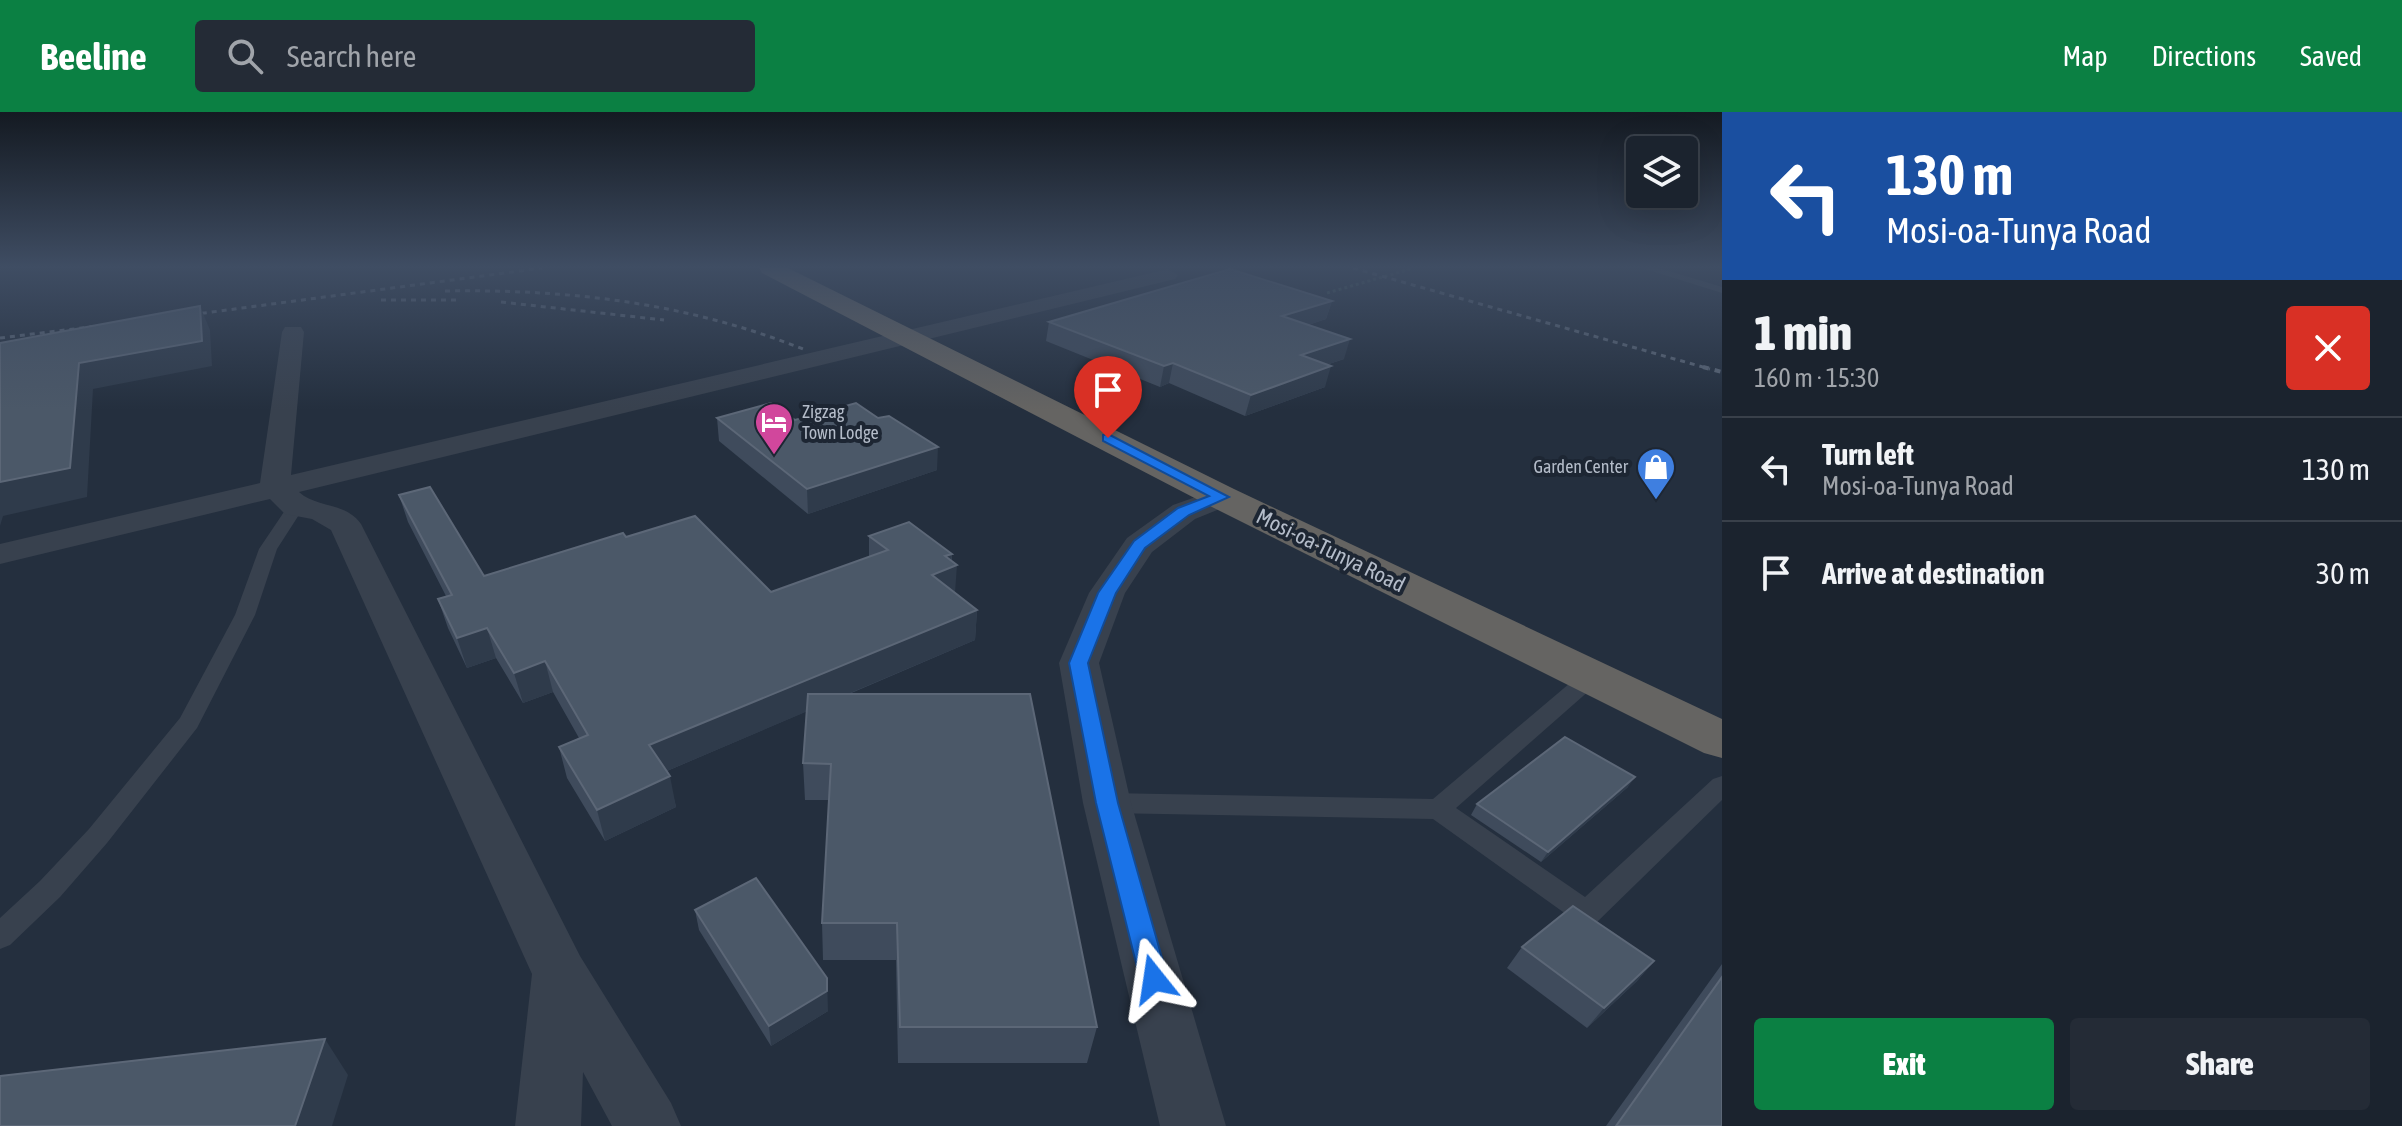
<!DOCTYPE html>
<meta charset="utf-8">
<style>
body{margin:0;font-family:"Asap Condensed",sans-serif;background:#242b36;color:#f1f3f6;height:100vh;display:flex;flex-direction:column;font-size:30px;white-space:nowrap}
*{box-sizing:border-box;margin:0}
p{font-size:26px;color:#a0a4aa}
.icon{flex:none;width:44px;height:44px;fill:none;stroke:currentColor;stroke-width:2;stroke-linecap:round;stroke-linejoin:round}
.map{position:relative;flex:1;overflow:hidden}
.panel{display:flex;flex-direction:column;background:#1b232e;width:680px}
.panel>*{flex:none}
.banner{background:#1a4fa0;color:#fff;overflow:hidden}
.tools{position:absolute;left:1626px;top:24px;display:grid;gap:16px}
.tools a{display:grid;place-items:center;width:72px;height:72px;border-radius:8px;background:#1b232e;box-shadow:0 8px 32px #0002,0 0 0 2px #39404a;font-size:40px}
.pin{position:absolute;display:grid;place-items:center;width:68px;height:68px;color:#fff;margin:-82px -34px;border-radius:50% 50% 50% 0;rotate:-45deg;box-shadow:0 0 8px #0007}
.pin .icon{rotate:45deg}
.me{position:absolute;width:88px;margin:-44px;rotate:345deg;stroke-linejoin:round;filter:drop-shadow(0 0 6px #0008)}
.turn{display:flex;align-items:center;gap:28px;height:168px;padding:0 32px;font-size:36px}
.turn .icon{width:104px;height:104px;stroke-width:2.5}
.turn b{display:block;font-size:56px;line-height:68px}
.round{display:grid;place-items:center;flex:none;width:84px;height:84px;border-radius:8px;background:#242b36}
.summary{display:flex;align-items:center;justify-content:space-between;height:136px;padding:0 32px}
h1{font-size:48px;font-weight:800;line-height:60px}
.button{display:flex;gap:16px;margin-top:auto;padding:16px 32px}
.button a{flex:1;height:92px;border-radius:8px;background:#0b8043;color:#fff;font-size:32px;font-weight:800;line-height:92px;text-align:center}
.button a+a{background:#242b36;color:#f1f3f6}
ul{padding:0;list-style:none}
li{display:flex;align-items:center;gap:24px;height:104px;padding:0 32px;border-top:2px solid #39404a}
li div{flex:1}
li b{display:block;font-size:30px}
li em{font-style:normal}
header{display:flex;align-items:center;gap:48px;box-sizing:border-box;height:112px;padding:0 40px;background:#0b8043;color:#fff}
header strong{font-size:38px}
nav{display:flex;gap:44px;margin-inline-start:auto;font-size:28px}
.search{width:560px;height:72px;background:#242b36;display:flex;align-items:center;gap:20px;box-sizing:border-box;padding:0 28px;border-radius:8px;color:#a0a4aa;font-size:30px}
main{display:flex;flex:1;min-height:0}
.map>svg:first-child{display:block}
</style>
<header>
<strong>Beeline</strong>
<div class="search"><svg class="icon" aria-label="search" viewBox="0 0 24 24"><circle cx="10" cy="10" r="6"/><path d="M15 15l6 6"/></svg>Search here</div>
<nav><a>Map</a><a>Directions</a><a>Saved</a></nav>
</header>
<main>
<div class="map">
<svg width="1722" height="1014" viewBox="0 0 1722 1014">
<rect width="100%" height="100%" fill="#242f3e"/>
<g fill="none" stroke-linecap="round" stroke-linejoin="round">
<!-- path -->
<path stroke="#3f5557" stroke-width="3" stroke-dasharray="3 3" stroke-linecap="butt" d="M1327 181 1414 156"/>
<!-- service -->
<g fill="#38414e" fill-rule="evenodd">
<path d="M1642 156H1659L1722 175V181Z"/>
<path d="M296 390 304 395 277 437 255 503 197 616 107 731 60 785 10 833 0 837V806L40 769 89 717 180 606 235 503 259 437 290 391Z"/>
<path d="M1591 558 1599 560 1602 565 1599 570 1456 696 1585 785 1713 667 1722 664V688L1597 810 1587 813 1577 810 1433 707 1107 701 1098 698 1094 691 1098 684 1107 681 1433 687 1583 560Z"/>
</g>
<!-- minor -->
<g fill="#38414e" fill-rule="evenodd">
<path d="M1168 157 1178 163 1175 167 299 380C316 396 346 390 361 412L580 844 671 991 681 1014H612L583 960 581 1014H515L532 862 331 418 312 407 285 402 270 387 0 452V432L260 371 282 220 285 215H301L304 220 291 363Z"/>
<path d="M1221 376 1232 378 1237 385 1232 392 1195 407 1152 440 1125 481 1099 551 1131 691 1226 1014H1160L1083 691 1059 551 1089 481 1127 426 1173 393Z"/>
</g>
<!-- trunk -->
<path fill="#656462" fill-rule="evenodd" d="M759 156H788L1234 377 1722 607V646L1704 641 1208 393 762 161Z"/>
<!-- rail-far1 -->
<g stroke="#5a6575" stroke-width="3" stroke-dasharray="5 5" stroke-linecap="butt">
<path d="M1353 156 1710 257"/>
<path d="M445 179C570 177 687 191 803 237"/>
<path d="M381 188H457"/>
<path d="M501 190 664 208"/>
<path d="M182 204 542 156"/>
<path d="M0 226 98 214"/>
</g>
<!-- rail -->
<path stroke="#5a6575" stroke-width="4" stroke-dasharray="6 6" stroke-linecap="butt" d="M1703 255 1722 260"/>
</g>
<!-- wall -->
<g fill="#3f4b5c">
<path d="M1332 189 1326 207 1308 213 1344 247 1326 253 1325 275 1245 304 1169 271 1160 275 1046 229 1049 210Z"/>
<path d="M717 306 795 308 937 358 808 402 719 329Z"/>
<path d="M399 383 484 464 626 425 771 480 869 445V424L952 442V449L955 480 977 498 975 528 849 582 1097 915 1087 951H898L896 848H823L822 811 829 688H805L803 651 807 599 667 659 676 695 605 729 567 666 559 635 579 626 553 580 523 591 496 546 467 556 448 516 438 487 446 484 408 410Z"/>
<path d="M1628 675 1541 750 1471 703 1477 692Z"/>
<path d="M695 798 828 899 771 934 699 818Z"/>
<path d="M1522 835 1654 849 1637 869 1587 916 1507 856Z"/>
<path d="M1722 852V1014H1606Z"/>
</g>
<!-- shaded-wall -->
<g fill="#2f3b4b">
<path d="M1332 189 1326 207 1277 223 1282 204Z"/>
<path d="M200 194 210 218 212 254 93 277 87 385 3 404 0 414V370L79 251Z"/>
<path d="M1350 227 1344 247 1295 263 1301 243Z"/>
<path d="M1173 251 1169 271 1160 275 1164 254Z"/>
<path d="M1331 254 1325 275 1245 304 1251 283Z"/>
<path d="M938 335 937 358 808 402 807 377Z"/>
<path d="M952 442 951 455 957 453 955 481 932 463 945 444Z"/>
<path d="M977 498 975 528 655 664 649 633Z"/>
<path d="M487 516 496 546 467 556 457 526Z"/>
<path d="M545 549 553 580 523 591 514 561Z"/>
<path d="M670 664 676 695 605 729 597 698Z"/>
<path d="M1635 665 1628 675 1541 750 1548 740Z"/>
<path d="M1654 849 1637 869 1587 916 1604 896Z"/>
<path d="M827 866 828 899 771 934 769 914Z"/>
<path d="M325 927 348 963 332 1014H295Z"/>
</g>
<!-- building -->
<g fill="#4b5868" stroke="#5c6777" stroke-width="2">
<path d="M1230 157 1332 189 1282 204 1350 227 1301 243 1331 254 1251 283 1173 251 1164 254 1049 210Z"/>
<path d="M200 194 202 229 79 251 70 356 0 370V231Z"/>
<path d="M771 291 795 308 856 291 878 306 889 304 938 335 807 377 717 306Z"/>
<path d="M430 375 484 464 623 421 626 425 695 404 771 480 888 438 869 424 909 410 952 442 945 444 957 453 932 463 977 498 649 633 670 664 597 698 559 635 588 623 545 549 514 561 487 516 457 526 438 487 452 483 399 383Z"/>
<path d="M808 582H1030L1097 915H900L897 811H822L831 652 803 651Z"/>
<path d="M1565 625 1635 665 1548 740 1477 692Z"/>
<path d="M756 766 827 866V879L769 914 695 798Z"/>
<path d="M1573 794 1654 849 1604 896 1522 835Z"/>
<path d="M1722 865V1014H1616Z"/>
<path d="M325 927 295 1014H0V964Z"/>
</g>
<!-- sky -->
<linearGradient id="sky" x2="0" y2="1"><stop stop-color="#141a22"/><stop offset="0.52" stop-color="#3f4d63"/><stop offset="1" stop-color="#3f4d63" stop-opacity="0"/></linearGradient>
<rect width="1722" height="298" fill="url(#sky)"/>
<!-- route -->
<path fill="#1a73e8" stroke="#114b97" stroke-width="2" d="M1108 322 1229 385 1189 403 1145 436 1116 481 1088 551 1118 691 1168 867 1163 876 1154 880 1144 876 1140 867 1096 691 1069 551 1098 481 1134 429 1178 396 1209 384 1103 329V323Z"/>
<!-- icons -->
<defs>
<symbol id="hotel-pin" viewBox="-11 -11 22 30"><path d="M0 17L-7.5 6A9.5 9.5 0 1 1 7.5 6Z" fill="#d1479c" stroke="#1d2633"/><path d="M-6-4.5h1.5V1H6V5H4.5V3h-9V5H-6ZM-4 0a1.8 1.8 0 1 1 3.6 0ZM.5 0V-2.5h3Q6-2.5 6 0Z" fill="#fff"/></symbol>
<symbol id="shop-pin" viewBox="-11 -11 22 30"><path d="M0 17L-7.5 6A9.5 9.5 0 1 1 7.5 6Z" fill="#3f7fe0" stroke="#1d2633"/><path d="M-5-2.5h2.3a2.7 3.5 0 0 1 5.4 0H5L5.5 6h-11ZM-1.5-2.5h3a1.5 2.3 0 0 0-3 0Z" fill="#fff"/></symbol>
</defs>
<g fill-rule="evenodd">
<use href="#hotel-pin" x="752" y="288" width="44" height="60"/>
<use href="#shop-pin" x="1634" y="333" width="44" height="60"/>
</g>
<g text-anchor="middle" stroke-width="8" stroke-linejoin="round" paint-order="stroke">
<!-- far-poi labels -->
<g font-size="18" fill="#b4bcc9" stroke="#1d2633" text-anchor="start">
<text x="802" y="306">Zigzag<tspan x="802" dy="21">Town Lodge</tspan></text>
<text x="1628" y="361" text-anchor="end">Garden Center</text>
</g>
<!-- street labels -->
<g font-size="22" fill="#b4bcc9" stroke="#1d2633">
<text transform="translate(1331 438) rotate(26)" y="8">Mosi-oa-Tunya Road</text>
</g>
</g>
</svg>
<div class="tools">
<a><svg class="icon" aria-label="layers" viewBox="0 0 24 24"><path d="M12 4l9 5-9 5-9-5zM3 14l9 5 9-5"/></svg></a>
</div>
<div class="pin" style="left:1108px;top:326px;background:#d93025"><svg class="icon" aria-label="arrive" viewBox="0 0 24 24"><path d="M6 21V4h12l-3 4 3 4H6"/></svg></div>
<svg class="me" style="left:1154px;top:867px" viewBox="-20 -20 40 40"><path d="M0-17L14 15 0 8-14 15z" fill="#1a73e8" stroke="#fff" stroke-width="4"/></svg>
</div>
<section class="panel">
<div class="banner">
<div class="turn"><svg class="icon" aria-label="left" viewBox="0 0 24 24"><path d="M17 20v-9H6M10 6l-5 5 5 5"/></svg><div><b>130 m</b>Mosi-oa-Tunya Road</div></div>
</div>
<div class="summary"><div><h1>1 min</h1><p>160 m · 15:30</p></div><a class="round" style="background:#d93025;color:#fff"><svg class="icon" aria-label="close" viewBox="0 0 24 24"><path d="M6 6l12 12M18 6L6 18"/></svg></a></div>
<ul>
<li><svg class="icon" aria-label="left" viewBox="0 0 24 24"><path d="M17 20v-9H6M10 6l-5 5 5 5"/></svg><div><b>Turn left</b><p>Mosi-oa-Tunya Road</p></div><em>130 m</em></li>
<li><svg class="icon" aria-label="arrive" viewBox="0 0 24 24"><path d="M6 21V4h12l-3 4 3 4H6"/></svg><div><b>Arrive at destination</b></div><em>30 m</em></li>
</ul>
<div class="button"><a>Exit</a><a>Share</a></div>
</section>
</main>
